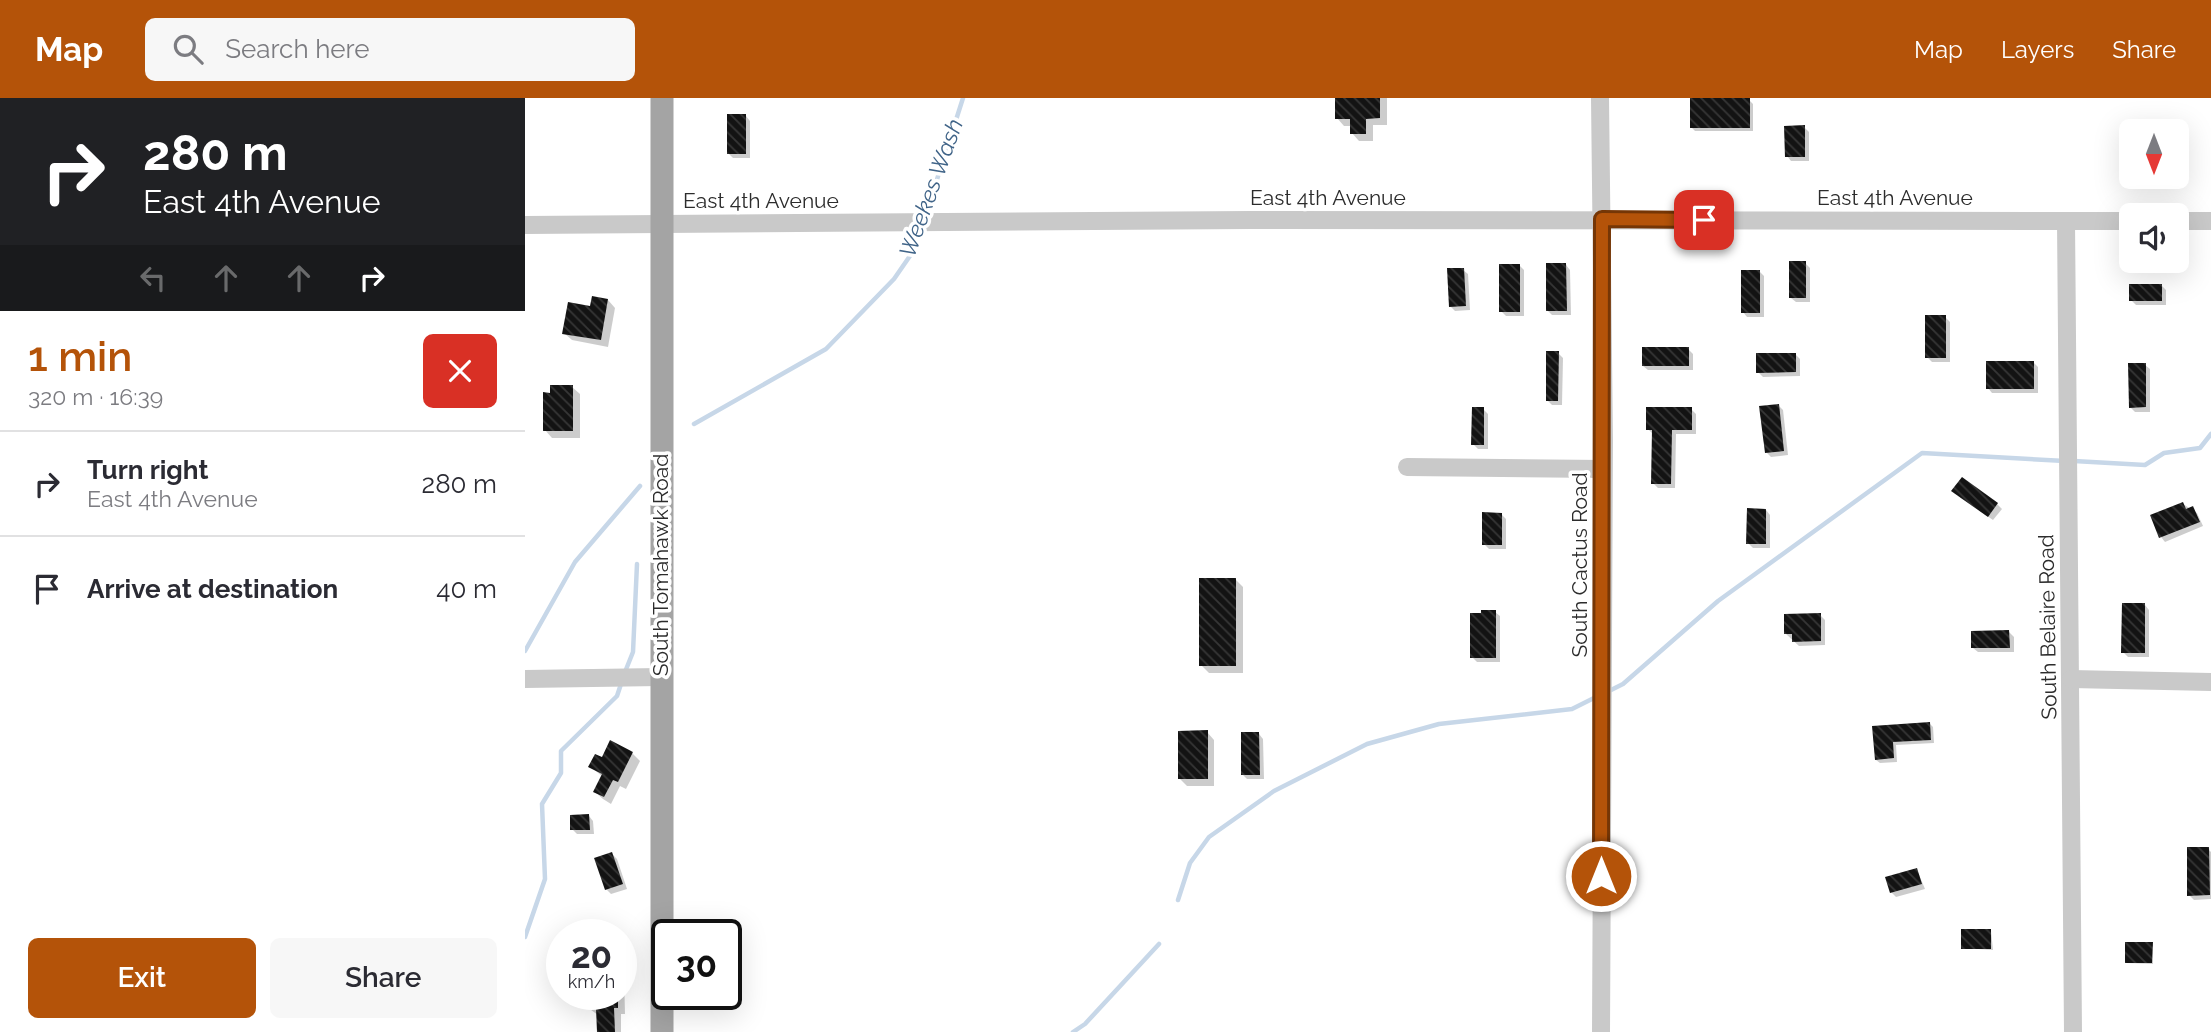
<!DOCTYPE html>
<meta charset="utf-8">
<style>
body{margin:0;font-family:Raleway,sans-serif;background:#f7f7f7;color:#2b2b33;height:100vh;display:flex;flex-direction:column;font-size:26px;white-space:nowrap}
*{box-sizing:border-box;margin:0}
p{font-size:23px;color:#7c7c81}
.icon{flex:none;width:38px;height:38px;fill:none;stroke:currentColor;stroke-width:2;stroke-linecap:round;stroke-linejoin:round}
.map{position:relative;flex:1;overflow:hidden}
.panel{display:flex;flex-direction:column;background:#fff;width:525px}
.panel>*{flex:none}
.guide{background:#202124;color:#fff;overflow:hidden}
.needle{width:46px;rotate:180deg}
.buttons{position:absolute;left:1594px;top:21px;display:grid;gap:14px}
.buttons a{display:grid;place-items:center;width:70px;height:70px;border-radius:10px;background:#fff;box-shadow:0 7px 28px #0002;font-size:35px}
.speed{position:absolute;left:21px;top:821px;display:flex;gap:14px;font-size:35px;font-weight:700;text-align:center}
.speed>*{display:grid;place-content:center;width:91px;height:91px;border-radius:50%;background:#fff;box-shadow:0 7px 28px #0002;line-height:1}
.speed small{font-size:18px;font-weight:400}
.speed .limit{border:4px solid #111;border-radius:10px;background:#fff;color:#111}
.pin{position:absolute;display:grid;place-items:center;width:60px;height:60px;color:#fff;margin:-30px;border-radius:14px;box-shadow:0 4px 10px #0006}
.me{position:absolute;width:77px;margin:-38px;rotate:0deg;stroke-linejoin:round;filter:drop-shadow(0 0 5px #0008)}
.turn{display:flex;align-items:center;gap:24px;height:147px;padding:0 28px;font-size:32px}
.turn .icon{width:91px;height:91px;stroke-width:2.5}
.turn b{display:block;font-size:49px;line-height:60px}
.lanes{display:flex;align-items:center;height:66px;padding:0 28px;background:#0003;justify-content:center;gap:35px;direction:ltr}
.lanes .off{opacity:.35}
.round{display:grid;place-items:center;flex:none;width:74px;height:74px;border-radius:10px;background:#f7f7f7}
.summary{display:flex;align-items:center;justify-content:space-between;height:119px;padding:0 28px}
h1{font-size:42px;font-weight:600;line-height:52px;color:#b45309}
.primary-button{display:flex;gap:14px;margin-top:auto;padding:14px 28px}
.primary-button a{flex:1;height:80px;border-radius:10px;background:#b45309;color:#fff;font-size:28px;font-weight:600;line-height:80px;text-align:center}
.primary-button a+a{background:#f7f7f7;color:#2b2b33}
ul{padding:0;list-style:none}
li{display:flex;align-items:center;gap:21px;height:105px;padding:0 28px;border-top:2px solid #e1e1e2}
li div{flex:1}
li b{display:block;font-size:26px}
li em{font-style:normal}
header{display:flex;align-items:center;gap:42px;box-sizing:border-box;height:98px;padding:0 35px;background:#b45309;color:#fff}
header strong{font-size:33px}
nav{display:flex;gap:38px;margin-inline-start:auto;font-size:24px}
.search{width:490px;height:63px;background:#f7f7f7;display:flex;align-items:center;gap:18px;box-sizing:border-box;padding:0 24px;border-radius:10px;color:#7c7c81;font-size:26px}
main{display:flex;flex:1;min-height:0}
.map>svg:first-child{display:block}
</style>
<header>
<strong>Map</strong>
<div class="search"><svg class="icon" aria-label="search" viewBox="0 0 24 24"><circle cx="10" cy="10" r="6"/><path d="M15 15l6 6"/></svg>Search here</div>
<nav><a>Map</a><a>Layers</a><a>Share</a></nav>
</header>
<main>
<section class="panel">
<div class="guide">
<div class="turn"><svg class="icon" aria-label="right" viewBox="0 0 24 24"><path d="M7 20v-9h11M14 6l5 5-5 5"/></svg><div><b>280 m</b>East 4th Avenue</div></div>
<div class="lanes"><svg class="icon off" aria-label="left" viewBox="0 0 24 24"><path d="M17 20v-9H6M10 6l-5 5 5 5"/></svg><svg class="icon off" aria-label="ahead" viewBox="0 0 24 24"><path d="M12 20V5M6 11l6-6 6 6"/></svg><svg class="icon off" aria-label="ahead" viewBox="0 0 24 24"><path d="M12 20V5M6 11l6-6 6 6"/></svg><svg class="icon" aria-label="right" viewBox="0 0 24 24"><path d="M7 20v-9h11M14 6l5 5-5 5"/></svg></div>
</div>
<div class="summary"><div><h1>1 min</h1><p>320 m · 16:39</p></div><a class="round" style="background:#d93025;color:#fff"><svg class="icon" aria-label="close" viewBox="0 0 24 24"><path d="M6 6l12 12M18 6L6 18"/></svg></a></div>
<ul>
<li><svg class="icon" aria-label="right" viewBox="0 0 24 24"><path d="M7 20v-9h11M14 6l5 5-5 5"/></svg><div><b>Turn right</b><p>East 4th Avenue</p></div><em>280 m</em></li>
<li><svg class="icon" aria-label="arrive" viewBox="0 0 24 24"><path d="M6 21V4h12l-3 4 3 4H6"/></svg><div><b>Arrive at destination</b></div><em>40 m</em></li>
</ul>
<div class="primary-button"><a>Exit</a><a>Share</a></div>
</section>
<div class="map">
<svg width="1686" height="934" viewBox="0 0 1686 934">
<defs>
<pattern id="building-back-hatch" width="6" height="6" patternUnits="userSpaceOnUse" patternTransform="scale(1.75)"><rect width="6" height="6" fill="#131313"/><path d="M-1 5l2 2M0 0l6 6M5-1l2 2" fill="none" stroke="#363636"/></pattern>
</defs>
<rect width="100%" height="100%" fill="#fff"/>
<!-- shadow -->
<g fill="#0003">
<path d="M812 0H862V27H848V43H834L827 35V28H819L812 20Z"/>
<path d="M1166 0 1224 2 1228 6V33H1170L1166 29Z"/>
<path d="M221 18 225 23V60H208L203 55Z"/>
<path d="M1279 29 1284 34V63H1266L1262 58Z"/>
<path d="M1280 165 1285 170V204H1271L1266 200Z"/>
<path d="M1041 167 1045 172 1046 217H1027L1022 212Z"/>
<path d="M995 168 999 172V218H981L976 213Z"/>
<path d="M938 172 943 176 945 212 930 213 925 208Z"/>
<path d="M1234 173 1239 178V219H1222L1218 214Z"/>
<path d="M1636 187 1641 192V207H1611L1606 202Z"/>
<path d="M83 202 90 210 83 249 47 242 39 235 67 210Z"/>
<path d="M1420 219 1425 224V264H1407L1402 259Z"/>
<path d="M1163 251 1168 256V272H1123L1118 268Z"/>
<path d="M1033 255 1038 260 1037 307H1027L1022 302Z"/>
<path d="M1270 256 1275 261V278L1238 279 1233 274Z"/>
<path d="M1508 264 1513 269V295H1467L1463 290Z"/>
<path d="M1620 267 1625 271V314H1610L1605 309Z"/>
<path d="M47 289 55 296V340H27L20 332 27 296Z"/>
<path d="M1253 307 1258 312 1263 357 1246 359 1242 355Z"/>
<path d="M958 311 963 316V351H953L948 346Z"/>
<path d="M1166 311 1171 316V336H1151L1150 390H1133L1128 385 1129 337 1123 331Z"/>
<path d="M1433 398 1472 406 1477 411 1468 422Z"/>
<path d="M1658 406 1672 415 1678 428 1640 444 1636 439Z"/>
<path d="M1241 412 1245 417V450H1228L1223 445Z"/>
<path d="M976 416 981 421V451H964L959 446Z"/>
<path d="M710 481 718 489V575H684L676 567Z"/>
<path d="M1620 507 1624 512V559H1603L1598 554Z"/>
<path d="M970 514 975 518V564H952L947 559Z"/>
<path d="M1295 517 1300 522V547L1274 548 1261 536Z"/>
<path d="M1484 534 1489 539V554H1453L1448 550Z"/>
<path d="M1404 625 1408 629 1409 645 1371 647 1372 664 1355 665 1351 662 1349 629Z"/>
<path d="M682 634 689 642V688H662L654 680Z"/>
<path d="M734 636 738 641 739 681H722L717 676Z"/>
<path d="M107 655 115 663 101 691 95 688 86 706 78 701 70 694 78 679 66 669 77 661Z"/>
<path d="M64 718 68 723 69 736H52L47 731Z"/>
<path d="M1683 751 1686 754V801L1669 802 1664 797Z"/>
<path d="M87 756 92 761 102 791 86 796 81 791Z"/>
<path d="M1392 772 1400 791 1371 799 1366 794Z"/>
<path d="M1466 833 1468 852 1438 850Z"/>
<path d="M1627 845 1628 866 1601 865Z"/>
<path d="M96 872 99 875 100 916H96V934H74L73 917 62 909V896H96Z"/>
</g>
<g fill="none" stroke-linecap="round" stroke-linejoin="round">
<!-- stream -->
<g stroke="#c7d7e8" stroke-width="4.5">
<path d="M400 119 438 0"/>
<path d="M169 326 301 251 369 181 387 155 397 128"/>
<path d="M1549 363 1620 367 1639 355 1675 350 1686 336"/>
<path d="M0 553 50 464 115 388"/>
<path d="M100 574 108 554 112 466"/>
<path d="M1084 593 1098 586 1193 503 1397 355 1540 363"/>
<path d="M653 802 665 765 684 739 749 693 842 646 914 626 1047 611 1073 598"/>
<path d="M0 839 20 781 17 706 36 675V653L92 598 97 583"/>
<path d="M548 934 560 926 634 846"/>
</g>
</g>
<!-- building -->
<g fill="url(#building-back-hatch)">
<path d="M810 0H855V20L841 21V36H825V21H810Z"/>
<rect x="1165" y="0" width="60" height="30"/>
<rect x="202" y="16" width="19" height="40"/>
<path d="M1280 27V59H1260L1259 28Z"/>
<rect x="1264" y="163" width="17" height="37"/>
<path d="M1021 165H1041L1042 213H1021Z"/>
<rect x="974" y="166" width="21" height="48"/>
<path d="M922 170H939L941 208 924 209Z"/>
<rect x="1216" y="172" width="19" height="43"/>
<rect x="1604" y="186" width="33" height="17"/>
<path d="M67 198 83 201 76 242 37 236 43 204 65 208Z"/>
<rect x="1400" y="217" width="21" height="43"/>
<rect x="1117" y="249" width="47" height="19"/>
<path d="M1021 253H1034L1033 303H1021Z"/>
<path d="M1231 255H1271V274L1231 275Z"/>
<rect x="1461" y="263" width="48" height="28"/>
<path d="M1603 265H1621V309L1604 310Z"/>
<path d="M25 287H48V333H18V294L25 295Z"/>
<path d="M1254 306 1259 353 1240 355 1234 308Z"/>
<path d="M947 309H959V347H946Z"/>
<path d="M1121 309H1167V332H1147L1146 386H1126L1127 332H1121Z"/>
<path d="M1437 379 1473 405 1463 419 1426 393Z"/>
<path d="M1658 404 1661 411 1668 408 1675 424 1634 440 1625 417Z"/>
<path d="M1222 410 1241 411V446H1221Z"/>
<path d="M957 414 977 415V447H957Z"/>
<rect x="674" y="480" width="37" height="88"/>
<path d="M1597 505H1620V555H1596Z"/>
<path d="M956 512H971V560H945V515H956Z"/>
<path d="M1296 515V543L1267 544V536H1259V516Z"/>
<path d="M1484 532 1485 550H1446V533Z"/>
<path d="M1405 624 1406 642 1368 644 1369 660 1350 662 1347 628Z"/>
<path d="M683 632V681H653V633Z"/>
<path d="M716 634H734L735 677H716Z"/>
<path d="M85 642 108 654 93 684 88 682 79 699 68 694 77 676 63 669 70 656 77 659Z"/>
<path d="M64 716 65 732H45V717Z"/>
<path d="M1662 749H1684L1685 797 1662 798Z"/>
<path d="M87 754 98 786 80 792 69 760Z"/>
<path d="M1392 770 1397 786 1365 795 1360 779Z"/>
<rect x="1436" y="831" width="30" height="20"/>
<path d="M1600 844H1628L1627 865H1600Z"/>
<path d="M60 896H93V910H89L90 934H72L71 910H60Z"/>
</g>
<g fill="none" stroke-linecap="round" stroke-linejoin="round">
<!-- minor -->
<g stroke="#c9c9c9" stroke-width="18">
<path d="M1075 0 1079 343 1076 934"/>
<path d="M1541 123 1548 934"/>
<path d="M1652 123H1686"/>
<path d="M0 127 725 122 1606 123"/>
<path d="M882 369 1078 371"/>
<path d="M0 581 135 579"/>
<path d="M1546 581 1686 584"/>
</g>
<!-- major -->
<path stroke="#a4a4a4" stroke-width="23" d="M137 934V0"/>
</g>
<g fill="none" stroke-linecap="round" stroke-linejoin="round">
<defs>
<path id="route" d="M1076 778 1077 121 1179 122"/>
</defs>
<!-- route casing -->
<use href="#route" stroke="#753606" stroke-width="18"/>
<!-- route -->
<use href="#route" stroke="#b45309" stroke-width="12"/>
</g>
<g text-anchor="middle" stroke-width="7" stroke-linejoin="round" paint-order="stroke">
<!-- street labels -->
<g font-size="21" fill="#2c2c2c" stroke="#fff">
<text x="803" y="107">East 4th Avenue</text>
<text x="1370" y="107">East 4th Avenue</text>
<text x="236" y="110">East 4th Avenue</text>
<text transform="translate(136 467) rotate(-90)" y="7">South Tomahawk Road</text>
<text transform="translate(1055 467) rotate(-90)" y="7">South Cactus Road</text>
<text transform="translate(1523 529) rotate(-91)" y="7">South Belaire Road</text>
</g>
<!-- water labels -->
<g font-size="23" font-style="italic" fill="#406488" stroke="#fff">
<text transform="translate(406 90) rotate(-70)" y="8">Weekes Wash</text>
</g>
</g>
</svg>
<div class="buttons">
<a><svg class="needle" viewBox="-14 -14 28 28"><path d="M0-13l5 13h-10z" fill="#e53935"/><path d="M0 13l5-13h-10z" fill="#7c7c81"/></svg></a>
<a><svg class="icon" aria-label="sound" viewBox="0 0 24 24"><path d="M4 9h4l5-4v14l-5-4H4zM17 9q2 3 0 6"/></svg></a>
</div>
<div class="speed"><div>20<small>km/h</small></div><div class="limit">30</div></div>
<div class="pin" style="left:1179px;top:122px;background:#d93025"><svg class="icon" aria-label="arrive" viewBox="0 0 24 24"><path d="M6 21V4h12l-3 4 3 4H6"/></svg></div>
<svg class="me" style="left:1076px;top:778px" viewBox="-20 -20 40 40"><circle r="17" fill="#b45309" stroke="#fff" stroke-width="3"/><path d="M0-11L8 9 0 5-8 9z" fill="#fff"/></svg>
</div>
</main>
